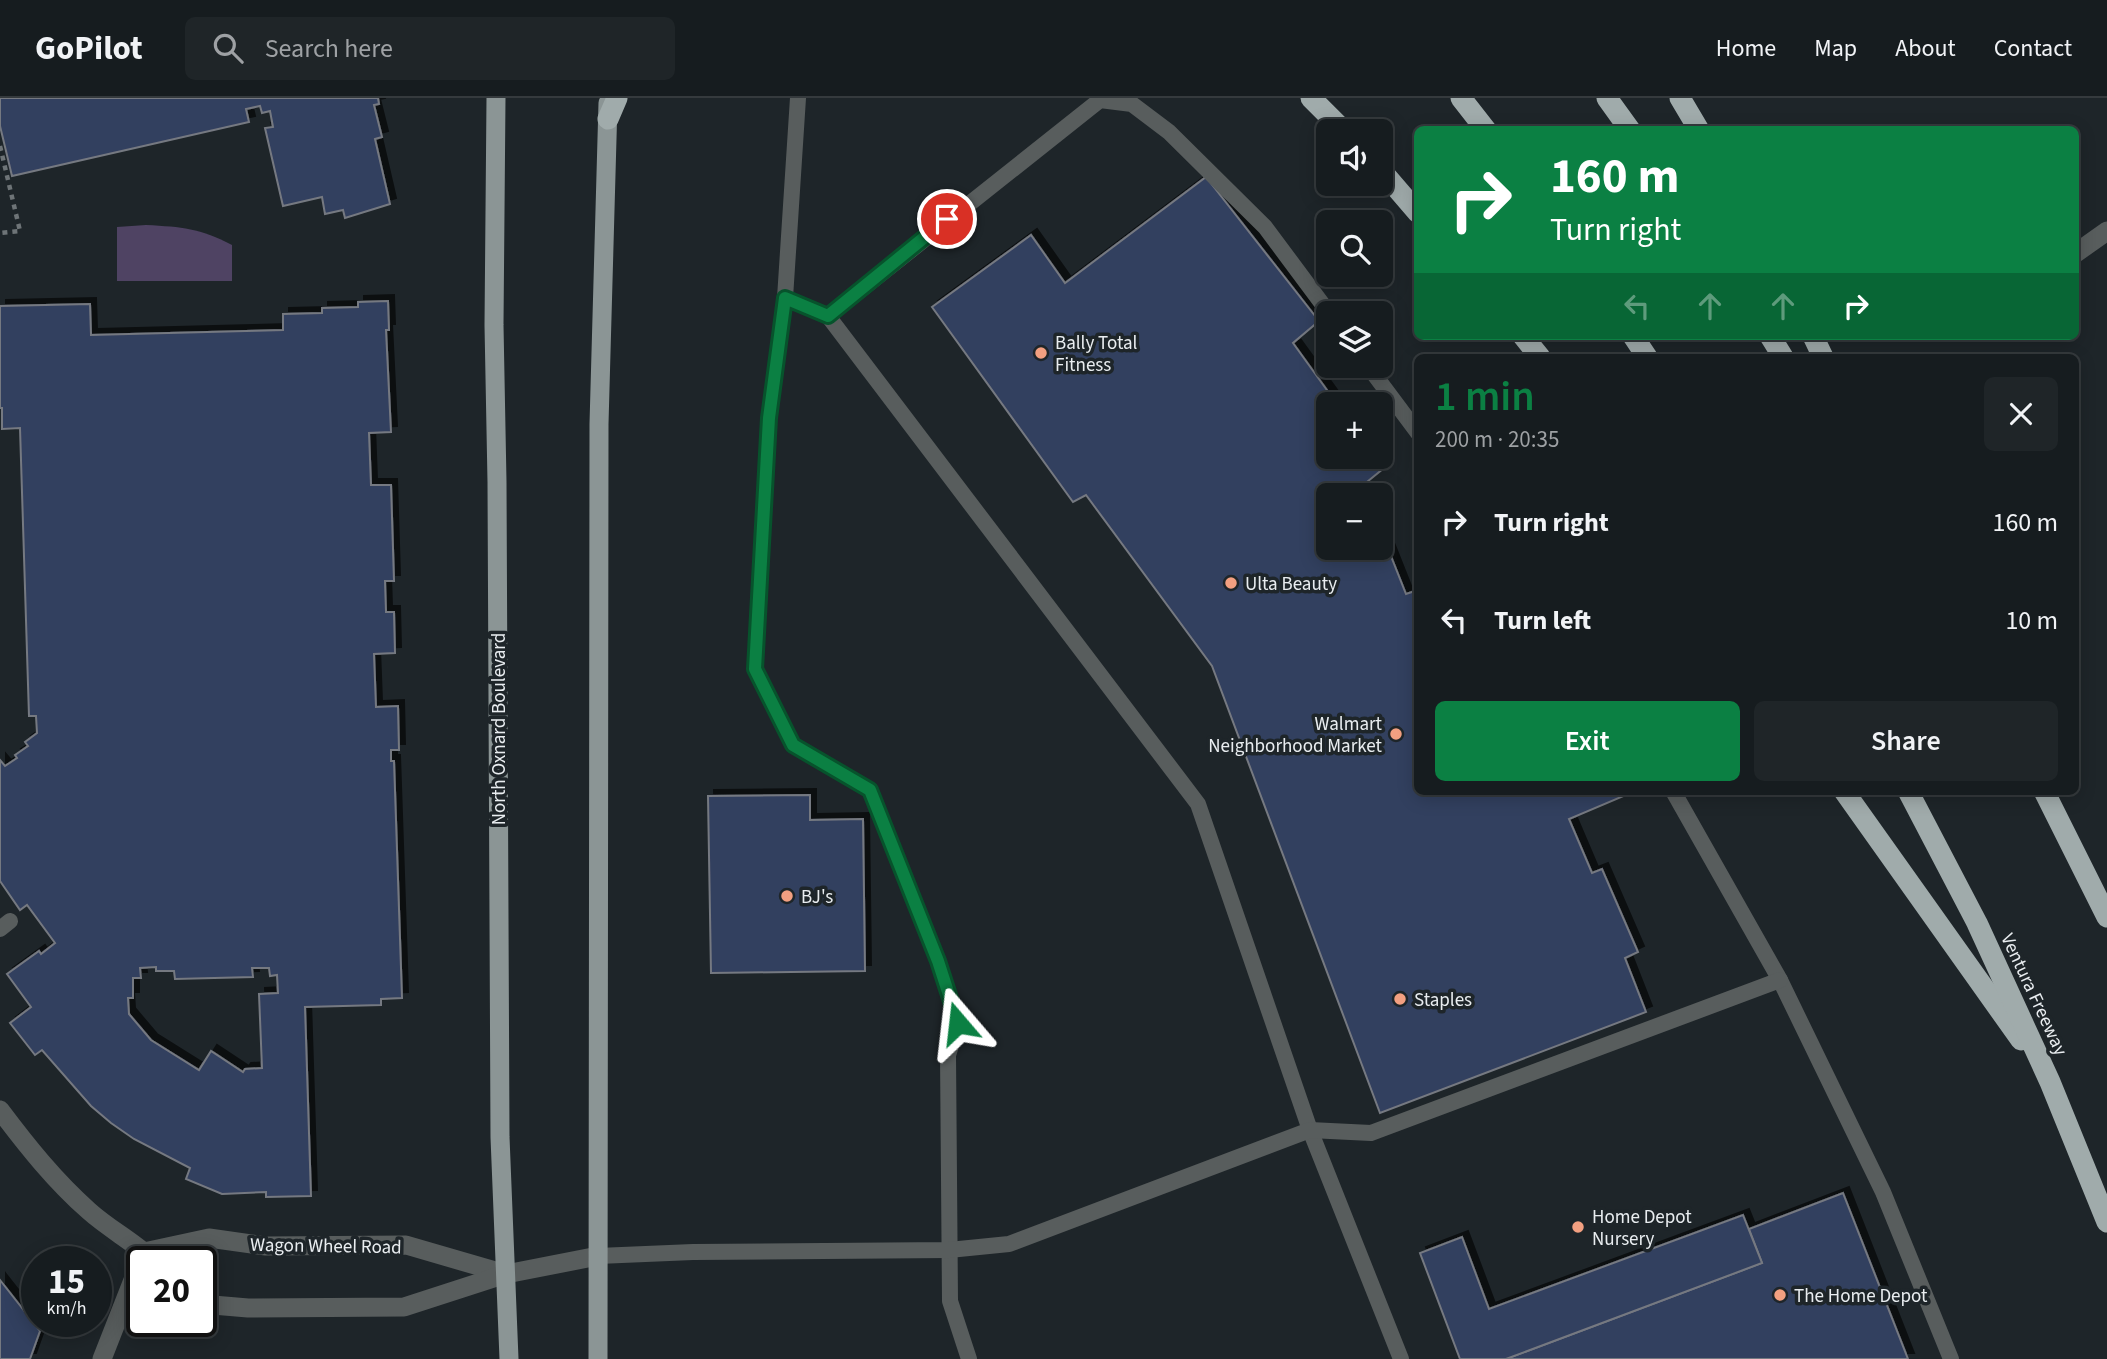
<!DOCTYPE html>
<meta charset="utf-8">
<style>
body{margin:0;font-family:"Source Sans 3",sans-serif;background:#1f2528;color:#f1f3f6;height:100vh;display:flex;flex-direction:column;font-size:26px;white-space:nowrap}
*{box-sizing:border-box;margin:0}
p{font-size:23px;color:#9ea1a4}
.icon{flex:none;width:38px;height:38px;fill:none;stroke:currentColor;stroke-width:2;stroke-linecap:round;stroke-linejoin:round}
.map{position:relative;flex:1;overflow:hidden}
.drawer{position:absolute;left:1414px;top:256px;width:665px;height:441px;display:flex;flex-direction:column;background:#161c1f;border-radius:10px;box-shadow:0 4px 18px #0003,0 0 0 2px #353a3d}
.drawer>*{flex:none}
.guide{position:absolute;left:1414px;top:28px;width:665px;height:214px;border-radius:10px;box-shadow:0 4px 18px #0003,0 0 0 2px #353a3d;background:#0b8043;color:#fff;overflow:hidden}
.buttons{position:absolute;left:1316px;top:21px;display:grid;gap:14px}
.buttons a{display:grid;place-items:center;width:77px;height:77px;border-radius:10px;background:#161c1f;box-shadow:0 4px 18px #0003,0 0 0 2px #353a3d;font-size:35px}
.speed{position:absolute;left:21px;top:1148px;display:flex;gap:14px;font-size:35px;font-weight:700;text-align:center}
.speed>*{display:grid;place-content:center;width:91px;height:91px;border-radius:50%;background:#161c1f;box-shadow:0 4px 18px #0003,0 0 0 2px #353a3d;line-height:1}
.speed small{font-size:18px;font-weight:400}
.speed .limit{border:4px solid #111;border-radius:10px;background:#fff;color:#111}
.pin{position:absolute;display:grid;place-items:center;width:60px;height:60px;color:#fff;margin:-30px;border:4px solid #fff;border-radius:50%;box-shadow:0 2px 7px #0007}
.me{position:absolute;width:77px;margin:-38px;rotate:343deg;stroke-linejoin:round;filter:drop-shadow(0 0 5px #0008)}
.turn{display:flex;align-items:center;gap:24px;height:147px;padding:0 21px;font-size:32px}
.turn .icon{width:91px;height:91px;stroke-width:2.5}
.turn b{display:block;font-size:49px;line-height:60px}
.lanes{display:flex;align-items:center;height:66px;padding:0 21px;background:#0003;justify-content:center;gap:35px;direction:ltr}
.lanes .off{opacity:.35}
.round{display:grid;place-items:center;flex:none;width:74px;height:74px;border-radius:10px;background:#1f2528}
.headline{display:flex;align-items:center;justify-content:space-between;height:119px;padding:0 21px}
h1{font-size:42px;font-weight:600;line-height:52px;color:#0b8043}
.cta{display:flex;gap:14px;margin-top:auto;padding:14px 21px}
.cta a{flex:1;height:80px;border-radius:10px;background:#0b8043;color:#fff;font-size:28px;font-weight:600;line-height:80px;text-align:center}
.cta a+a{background:#1f2528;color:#f1f3f6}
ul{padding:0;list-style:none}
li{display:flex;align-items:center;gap:21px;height:98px;padding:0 21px}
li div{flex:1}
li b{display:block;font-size:26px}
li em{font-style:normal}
header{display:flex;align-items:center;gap:42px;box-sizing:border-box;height:98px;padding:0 35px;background:#161c1f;border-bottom:2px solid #353a3d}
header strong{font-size:33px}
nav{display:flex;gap:38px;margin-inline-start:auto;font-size:24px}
.search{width:490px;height:63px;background:#1f2528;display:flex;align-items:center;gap:18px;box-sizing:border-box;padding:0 24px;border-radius:10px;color:#9ea1a4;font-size:26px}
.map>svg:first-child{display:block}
</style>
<header>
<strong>GoPilot</strong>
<div class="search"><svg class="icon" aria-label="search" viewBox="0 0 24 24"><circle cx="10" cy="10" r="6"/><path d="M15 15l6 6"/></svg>Search here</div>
<nav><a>Home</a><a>Map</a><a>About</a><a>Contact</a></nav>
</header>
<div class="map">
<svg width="2107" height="1261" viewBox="0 0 2107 1261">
<defs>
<filter id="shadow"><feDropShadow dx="6" dy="-6" stdDeviation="0" flood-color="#0009"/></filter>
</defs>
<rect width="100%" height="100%" fill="#1e2529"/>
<!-- water -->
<path fill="#4f4363" d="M146 127C183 129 199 130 232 147V183H117V129Z"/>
<!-- building -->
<g fill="#333f5e" stroke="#757981" stroke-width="2" fill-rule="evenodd" filter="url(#shadow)">
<path d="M0 0H378L379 6 374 7 382 39 375 41 390 106 345 120 343 112 325 116 322 99 283 108 265 30 273 29 270 13 262 15 260 8 246 11 249 24 12 78 0 28Z"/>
<path d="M1206 79 1319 223 1293 245 1337 306H1328V359H1376L1384 370 1362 388 1366 397H1328V450H1381V433L1406 496 1418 492V693H1625L1626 697 1569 721 1592 775 1602 771 1638 854 1625 860 1646 914 1380 1015 1212 568 1086 397 1073 404 932 209 1031 137 1065 185Z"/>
<path d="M388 203 389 232H386L391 334 369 335 371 387H391L394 483H385L386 514H394L395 555 374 556 376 609 398 608 399 652H391V663H394L402 900 381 901V907L305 909 311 1098 266 1099V1094L222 1096 186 1081 190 1070 134 1041 111 1025 91 1008 42 952 35 957 10 925 31 909 7 876 39 853 41 856 55 845 27 807 20 812 0 783V662L5 668 17 660 15 657 28 648 25 644 37 635 36 618H29L20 330 2 331V310H0V208L90 206 91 237 283 232V216L322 215V210L358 209V204ZM156 869V873H174L175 881 253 879 252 870H269L270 878 277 877 278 895 259 896 262 970 245 971 243 974 211 953 199 972 151 942 129 916 128 900H133V880H141L140 870Z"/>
<path d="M810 697V722L863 721 865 873 711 875 708 698Z"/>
<path d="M1843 1095 1908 1261H1506L1762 1165 1749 1131Z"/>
<path d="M1743 1117 1762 1165 1506 1261H1460L1420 1155 1462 1139 1489 1211Z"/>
<path d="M0 1182 40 1233 30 1261H0Z"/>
</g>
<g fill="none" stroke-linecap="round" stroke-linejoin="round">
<!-- path -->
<path stroke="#6e7477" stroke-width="4.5" stroke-dasharray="5 5" stroke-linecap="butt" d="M0 48 20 133 0 135"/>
<!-- service -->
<g stroke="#585d5d" stroke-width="16">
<path d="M798 0 785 200 769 320 755 571 793 647 870 692 938 863 958 925 948 957 950 1203 969 1261"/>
<path d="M785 200 828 218 1100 2 1132 6 1169 34 1265 129 1329 215"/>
<path d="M828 218 1198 706 1310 1032 1401 1261"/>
<path d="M1368 268 1418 335"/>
<path d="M1673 693 1780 882 1883 1094 1951 1261"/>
<path d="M0 831 10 823"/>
<path d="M598 1158 693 1154 949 1152 1009 1146 1310 1032 1371 1035 1780 882"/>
</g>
<!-- minor -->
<path stroke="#585d5d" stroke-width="19" d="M2076 155 2107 133"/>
<!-- tertiary -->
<g stroke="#585d5d" stroke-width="19">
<path d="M0 1012C27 1048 55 1083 89 1113 109 1131 134 1144 153 1162"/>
<path d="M144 1154 209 1140 266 1148 406 1147 506 1176"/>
<path d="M201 1206 248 1210 404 1209 506 1176 598 1158"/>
<path d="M102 1261 144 1154"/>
</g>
<!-- primary -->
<g stroke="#8b9595" stroke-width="19">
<path d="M496 0 494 227 497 384 500 1039 509 1261"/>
<path d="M598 1261 599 326 608 5"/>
</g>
<!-- motorway -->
<g stroke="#a0abab" stroke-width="21">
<path d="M1311 0 1344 33"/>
<path d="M1461 0 1486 32"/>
<path d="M1607 0 1630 32"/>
<path d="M1680 0 1699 32"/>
<path d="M608 21 617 0"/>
<path d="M1381 72 1418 115"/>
<path d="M1523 238 1540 259"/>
<path d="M1633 238 1647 259"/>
<path d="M1770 238 1783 259"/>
<path d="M1813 238 1823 259"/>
<path d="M1844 693 2021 942"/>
<path d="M1908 693 1977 825 2050 984 2107 1124"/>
<path d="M2044 693 2107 819"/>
</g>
</g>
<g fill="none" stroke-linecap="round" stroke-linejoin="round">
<defs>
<path id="route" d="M947 121 828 218 785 200 769 320 755 571 793 647 870 692 938 863 958 925"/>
</defs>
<!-- route casing -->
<use href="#route" stroke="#07532c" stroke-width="18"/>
<!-- route -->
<use href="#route" stroke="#0b8043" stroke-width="12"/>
</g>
<!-- markers -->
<g fill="#f3a081" stroke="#1e2529" stroke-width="2.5">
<circle cx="1041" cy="255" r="7"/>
<circle cx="1231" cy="485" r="7"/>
<circle cx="1396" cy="636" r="7"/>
<circle cx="787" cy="798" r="7"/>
<circle cx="1400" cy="901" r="7"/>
<circle cx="1578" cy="1129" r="7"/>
<circle cx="1780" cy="1197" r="7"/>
</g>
<g text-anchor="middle" stroke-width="7" stroke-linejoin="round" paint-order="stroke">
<!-- poi labels -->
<g font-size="19" fill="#e9edf0" stroke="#1e2529" text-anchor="start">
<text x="1055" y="251">Bally Total<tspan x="1055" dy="22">Fitness</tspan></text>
<text x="1245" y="492">Ulta Beauty</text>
<text x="1382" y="632" text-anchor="end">Walmart<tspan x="1382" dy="22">Neighborhood Market</tspan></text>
<text x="801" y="805">BJ's</text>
<text x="1414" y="908">Staples</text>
<text x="1592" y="1125">Home Depot<tspan x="1592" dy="22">Nursery</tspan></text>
<text x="1794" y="1204">The Home Depot</text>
</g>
<!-- street labels -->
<g font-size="19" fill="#e9edf0" stroke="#1e2529">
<text transform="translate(498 631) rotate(-90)" y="7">North Oxnard Boulevard</text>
<text transform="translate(2035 896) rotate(65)" y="7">Ventura Freeway</text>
<text transform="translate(326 1147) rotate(1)" y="7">Wagon Wheel Road</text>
</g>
</g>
</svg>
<div class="buttons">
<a><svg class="icon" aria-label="sound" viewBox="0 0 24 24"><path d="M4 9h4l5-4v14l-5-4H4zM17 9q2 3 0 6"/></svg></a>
<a><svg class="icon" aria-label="search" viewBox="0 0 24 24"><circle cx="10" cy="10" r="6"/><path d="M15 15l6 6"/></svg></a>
<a><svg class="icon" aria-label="layers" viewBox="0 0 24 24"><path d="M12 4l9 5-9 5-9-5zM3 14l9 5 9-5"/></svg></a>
<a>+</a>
<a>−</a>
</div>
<div class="speed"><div>15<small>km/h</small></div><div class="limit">20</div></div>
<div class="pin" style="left:947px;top:121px;background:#d93025"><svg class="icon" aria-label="arrive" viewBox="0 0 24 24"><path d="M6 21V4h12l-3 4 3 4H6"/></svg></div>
<svg class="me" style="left:958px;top:925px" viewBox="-20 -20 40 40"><path d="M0-17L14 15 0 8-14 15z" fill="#0b8043" stroke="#fff" stroke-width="4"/></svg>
<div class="guide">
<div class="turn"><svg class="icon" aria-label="right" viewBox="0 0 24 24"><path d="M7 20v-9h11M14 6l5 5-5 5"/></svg><div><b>160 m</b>Turn right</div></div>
<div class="lanes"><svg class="icon off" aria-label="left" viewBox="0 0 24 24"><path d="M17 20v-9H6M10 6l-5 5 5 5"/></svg><svg class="icon off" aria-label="ahead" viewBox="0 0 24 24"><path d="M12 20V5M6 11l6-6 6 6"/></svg><svg class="icon off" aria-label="ahead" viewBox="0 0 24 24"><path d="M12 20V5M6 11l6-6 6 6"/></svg><svg class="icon" aria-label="right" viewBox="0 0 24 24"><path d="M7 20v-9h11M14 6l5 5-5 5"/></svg></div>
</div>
<section class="drawer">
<div class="headline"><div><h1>1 min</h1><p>200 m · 20:35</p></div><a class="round"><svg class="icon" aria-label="close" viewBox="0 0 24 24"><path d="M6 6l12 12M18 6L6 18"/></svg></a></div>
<ul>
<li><svg class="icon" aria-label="right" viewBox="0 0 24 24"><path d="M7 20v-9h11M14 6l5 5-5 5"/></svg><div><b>Turn right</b></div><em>160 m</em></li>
<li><svg class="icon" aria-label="left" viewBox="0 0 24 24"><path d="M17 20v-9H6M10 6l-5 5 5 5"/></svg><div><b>Turn left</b></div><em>10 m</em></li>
</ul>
<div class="cta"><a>Exit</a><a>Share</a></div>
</section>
</div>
